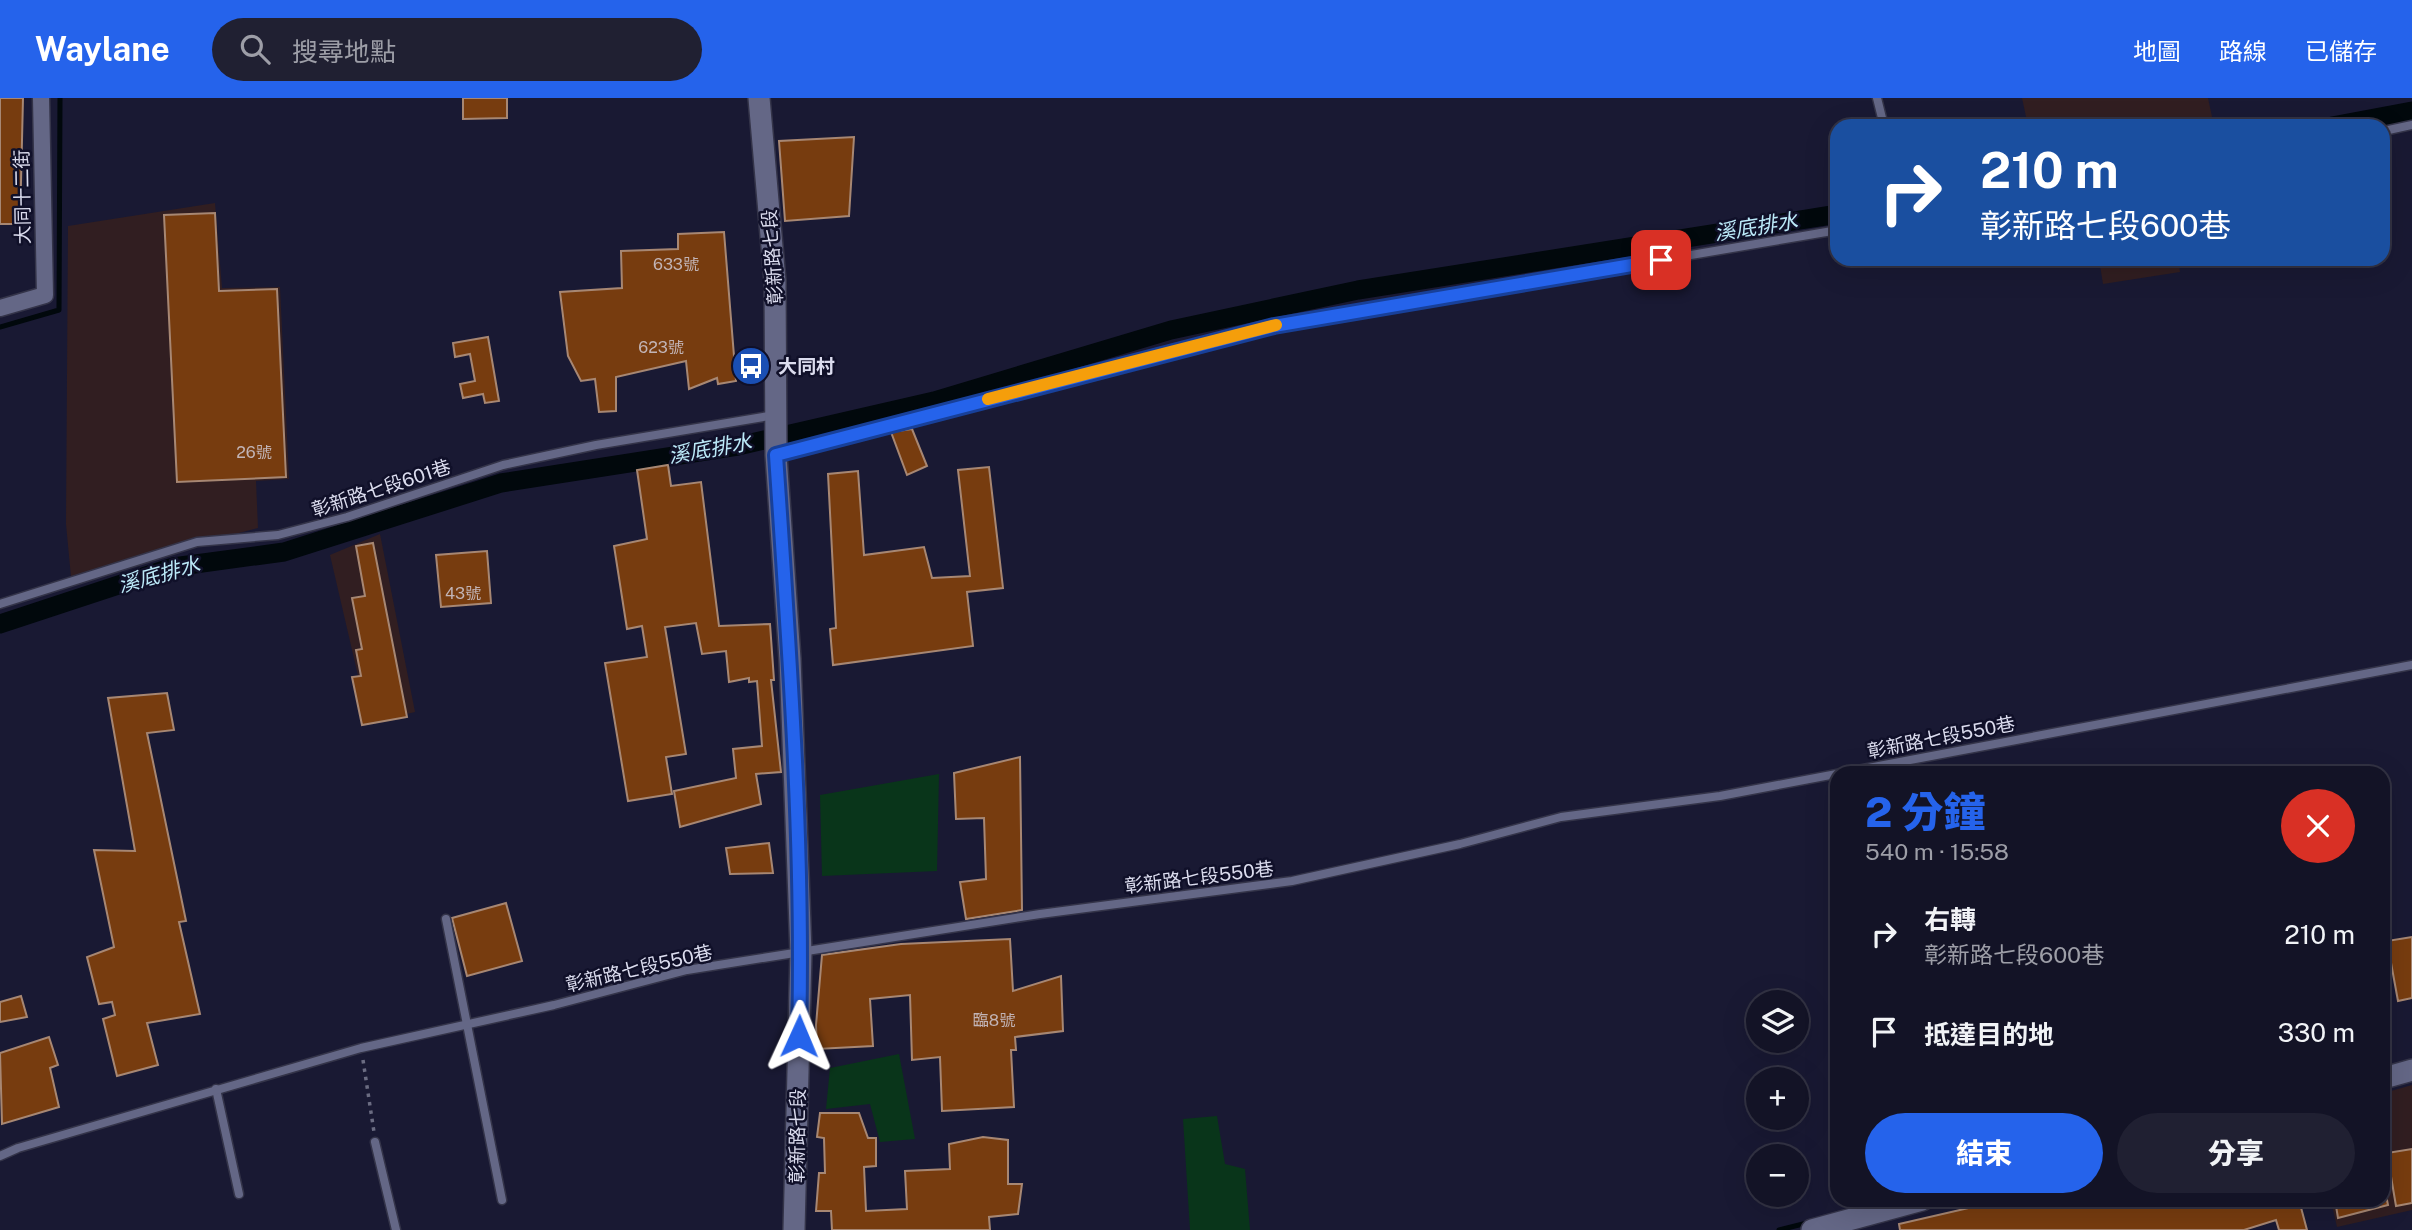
<!DOCTYPE html>
<html lang="zh-TW">
<meta charset="utf-8">
<style>
body{margin:0;font-family:"Public Sans","Noto Sans TC",sans-serif;background:#202032;color:#f1f3f6;height:100vh;display:flex;flex-direction:column;font-size:26px;white-space:nowrap}
*{box-sizing:border-box;margin:0}
p{font-size:23px;color:#9d9ea7}
.icon{flex:none;width:38px;height:38px;fill:none;stroke:currentColor;stroke-width:2;stroke-linecap:round;stroke-linejoin:round}
.map{position:relative;flex:1;overflow:hidden}
.sheet{position:absolute;left:1830px;top:668px;width:560px;height:441px;display:flex;flex-direction:column;background:#131326;border-radius:21px;box-shadow:0 7px 28px #0002,0 0 0 2px #323243}
.sheet>*{flex:none}
.hud{position:absolute;left:1830px;top:21px;width:560px;height:147px;border-radius:21px;box-shadow:0 7px 28px #0002,0 0 0 2px #323243;background:#1a4fa0;color:#fff;overflow:hidden}
.buttons{position:absolute;left:1746px;top:892px;display:grid;gap:14px}
.buttons a{display:grid;place-items:center;width:63px;height:63px;border-radius:50%;background:#131326;box-shadow:0 7px 28px #0002,0 0 0 2px #323243;font-size:35px}
.pin{position:absolute;display:grid;place-items:center;width:60px;height:60px;color:#fff;margin:-30px;border-radius:14px;box-shadow:0 4px 10px #0006}
.me{position:absolute;width:77px;margin:-38px;rotate:1deg;stroke-linejoin:round;filter:drop-shadow(0 0 5px #0008)}
.turn{display:flex;align-items:center;gap:24px;height:147px;padding:0 35px;font-size:32px}
.turn .icon{width:91px;height:91px;stroke-width:2.5}
.turn b{display:block;font-size:49px;line-height:60px}
.round{display:grid;place-items:center;flex:none;width:74px;height:74px;border-radius:37px;background:#202032}
.headline{display:flex;align-items:center;justify-content:space-between;height:119px;padding:0 35px}
h1{font-size:42px;font-weight:800;line-height:52px;color:#2563eb}
.primary-button{display:flex;gap:14px;margin-top:auto;padding:14px 35px}
.primary-button a{flex:1;height:80px;border-radius:42px;background:#2563eb;color:#fff;font-size:28px;font-weight:800;line-height:80px;text-align:center}
.primary-button a+a{background:#202032;color:#f1f3f6}
ul{padding:0;list-style:none}
li{display:flex;align-items:center;gap:21px;height:98px;padding:0 35px}
li div{flex:1}
li b{display:block;font-size:26px}
li em{font-style:normal}
header{display:flex;align-items:center;gap:42px;box-sizing:border-box;height:98px;padding:0 35px;background:#2563eb;color:#fff}
header strong{font-size:33px}
nav{display:flex;gap:38px;margin-inline-start:auto;font-size:24px}
.search{width:490px;height:63px;background:#202032;display:flex;align-items:center;gap:18px;box-sizing:border-box;padding:0 24px;border-radius:38px;color:#9d9ea7;font-size:26px}
.map>svg:first-child{display:block}
</style>
<header>
<strong>Waylane</strong>
<div class="search"><svg class="icon" aria-label="search" viewBox="0 0 24 24"><circle cx="10" cy="10" r="6"/><path d="M15 15l6 6"/></svg>搜尋地點</div>
<nav><a>地圖</a><a>路線</a><a>已儲存</a></nav>
</header>
<div class="map">
<svg width="2412" height="1132" viewBox="0 0 2412 1132">
<rect width="100%" height="100%" fill="#191933"/>
<!-- industrial -->
<g fill="#311e21">
<path d="M2022 0H2208L2214 28H2028Z"/>
<path d="M215 105 222 190 280 189 289 381 256 383 258 430 71 479 66 426 68 128Z"/>
<path d="M2099 161H2178L2180 174 2103 186Z"/>
<path d="M380 436 415 614 369 625 330 457Z"/>
<path d="M2412 987V1112L2337 1129 2331 1103 2384 1102V995Z"/>
</g>
<!-- green -->
<g fill="#09351a">
<path d="M939 676 937 773 822 778 820 697Z"/>
<path d="M899 956 915 1041 880 1044 870 1006 826 1011 830 970Z"/>
<path d="M1217 1018 1225 1066 1245 1071 1250 1132H1190L1183 1021Z"/>
</g>
<g fill="none" stroke-linecap="round" stroke-linejoin="round">
<!-- stream -->
<g stroke="#01080c" stroke-width="5">
<path d="M0 229 59 212 60 0"/>
<path d="M1779 1132 1811 1124"/>
</g>
<!-- canal -->
<g stroke="#01080c" stroke-width="19">
<path d="M2332 28 2412 13"/>
<path d="M0 526 173 469 284 454 501 385 738 348 934 303 1171 232 1358 192 1838 116"/>
</g>
</g>
<!-- building -->
<g fill="#773c0f" stroke="#a78773" stroke-width="2">
<path d="M0 0H23L20 126H0Z"/>
<path d="M463 0H507V20L463 21Z"/>
<path d="M854 39 849 118 785 123 779 43Z"/>
<path d="M215 115 219 193 277 191 286 379 177 384 164 117Z"/>
<path d="M724 134 736 283 718 286 717 280 689 291 686 263 616 279V313L599 314 595 281 581 283 568 258 560 194 622 190 621 153 678 151V136Z"/>
<path d="M488 239 499 303 485 305 483 296 463 300 460 286 475 283 470 256 455 259 453 245Z"/>
<path d="M912 331 927 368 907 377 891 334Z"/>
<path d="M668 367 671 388 701 384 719 528 770 526 774 582H771L781 674 756 676 761 706 680 729 674 693 736 680 733 651 762 648 757 583 749 584V580L729 584 726 553 702 556 696 525 665 529 686 656 666 659 672 696 628 703 605 565 647 559 642 528 627 531 614 448 647 441 637 372Z"/>
<path d="M989 369 1003 490 967 494 973 548 833 567 830 531 836 530 828 376 858 373 864 457 924 449 932 480 970 478 958 372Z"/>
<path d="M373 445 407 619 362 627 352 579 361 578 356 552 362 551 352 500 365 498 356 448Z"/>
<path d="M487 453 491 505 441 509 436 457Z"/>
<path d="M167 595 174 632 147 635 186 823 179 824 200 916 147 925 158 967 117 978 103 921 115 917 112 904 99 906 87 859 114 849 94 752 135 753 108 600Z"/>
<path d="M1020 659 1022 812 966 821 960 784 986 781 984 720 956 721 954 675Z"/>
<path d="M769 745 773 775 730 776 726 750Z"/>
<path d="M506 805 522 863 467 878 452 820Z"/>
<path d="M2412 839V900L2398 903 2387 843Z"/>
<path d="M1010 841 1013 893 1061 878 1063 933 1015 939 1016 952H1011L1014 1009 942 1013 940 959 912 962 910 897 870 901 873 948 817 951 816 927 822 857 901 846Z"/>
<path d="M21 898 27 919 0 924V904Z"/>
<path d="M49 939 58 967 50 970 59 1009 2 1026 0 955Z"/>
<path d="M820 1015H859L868 1040H876V1068L864 1069 866 1113 907 1111 905 1073 950 1071 949 1046 983 1039 1008 1042V1086H1022L1018 1116 989 1119 990 1132H832L831 1113H816L819 1075H825L824 1040 817 1039Z"/>
<path d="M2412 1051V1105L2396 1108 2387 1055Z"/>
<path d="M1985 1102H2299L2307 1132H2279L2276 1122 2244 1132H1900L1899 1126 1986 1106Z"/>
<path d="M2335 1102H2387L2388 1107 2338 1120Z"/>
</g>
<g fill="none" stroke-linecap="round" stroke-linejoin="round">
<defs>
<g id="service">
<path d="M1877 0 1884 28"/>
<path d="M2384 33 2412 27"/>
<path d="M776 357 1274 228 1838 132"/>
<path d="M0 506 197 444 278 437 347 419 503 367 596 347 775 317"/>
<path d="M446 821 502 1102"/>
<path d="M216 991 239 1096"/>
<path d="M375 1044 396 1132"/>
<path d="M0 1058 18 1050 361 950 554 907 687 872 1040 816 1292 783 1460 746 1561 719 1720 698 2412 567"/>
</g>
<path id="minor" d="M0 210 45 197 41 0"/>
<g id="tertiary">
<path d="M759 0 775 183 776 357 790 561 801 855 794 1132"/>
<path d="M2384 980 2412 972"/>
<path d="M1812 1132 1922 1102"/>
</g>
</defs>
<!-- service casing -->
<use href="#service" stroke="#343449" stroke-width="11"/>
<!-- minor casing -->
<use href="#minor" stroke="#343449" stroke-width="19"/>
<!-- tertiary casing -->
<use href="#tertiary" stroke="#343449" stroke-width="24"/>
<!-- path -->
<path stroke="#6b6c82" stroke-width="3.5" stroke-dasharray="3.5 5" stroke-linecap="butt" d="M363 962 374 1034"/>
<!-- service -->
<use href="#service" stroke="#646786" stroke-width="8"/>
<!-- minor -->
<use href="#minor" stroke="#646786" stroke-width="16"/>
<!-- tertiary -->
<use href="#tertiary" stroke="#646786" stroke-width="21"/>
</g>
<g fill="none" stroke-linecap="round" stroke-linejoin="round">
<defs>
<path id="route" d="M799 938C804 745 789 550 776 357L1274 228 1661 162"/>
</defs>
<!-- route casing -->
<use href="#route" stroke="#184099" stroke-width="18"/>
<!-- route -->
<use href="#route" stroke="#2563eb" stroke-width="12"/>
<!-- slow -->
<path stroke="#f59e0b" stroke-width="12" d="M988 301 1276 227"/>
</g>
<!-- icons -->
<defs>
<symbol id="bus-disc" viewBox="-11 -11 22 22"><circle r="9.5" fill="#1a4fb4" stroke="#101029"/><path d="M-5-6H5V4H4V6H2V4H-2V6H-4V4H-5ZM-3.5-4V0h7V-4ZM-3.5 1.2v1.5H-2V1.2ZM2 1.2v1.5H3.5V1.2Z" fill="#fff"/></symbol>
</defs>
<g fill-rule="evenodd">
<use href="#bus-disc" x="729" y="246" width="44" height="44"/>
</g>
<g text-anchor="middle" stroke-width="5" stroke-linejoin="round" paint-order="stroke">
<!-- number labels -->
<g font-size="16" fill="#c2b4b6">
<text x="676" y="172">633號</text>
<text x="661" y="255">623號</text>
<text x="254" y="360">26號</text>
<text x="463" y="501">43號</text>
<text x="994" y="928">臨8號</text>
</g>
<!-- street labels -->
<g font-size="19" fill="#dbdcee" stroke="#101029">
<text transform="translate(22 99) rotate(-91)" y="7">大同十二街</text>
<text transform="translate(772 159) rotate(-94)" y="7">彰新路七段</text>
<text transform="translate(381 390) rotate(-18)" y="7">彰新路七段601巷</text>
<text transform="translate(1941 639) rotate(-11)" y="7">彰新路七段550巷</text>
<text transform="translate(1199 779) rotate(-7)" y="7">彰新路七段550巷</text>
<text transform="translate(639 870) rotate(-13)" y="7">彰新路七段550巷</text>
<text transform="translate(797 1038) rotate(-89)" y="7">彰新路七段</text>
</g>
<!-- poi labels -->
<g font-size="19" font-weight="bold" fill="#dbdcee" stroke="#101029" text-anchor="start">
<text x="778" y="275">大同村</text>
</g>
<!-- water labels -->
<g font-size="21" font-style="italic" fill="#bceaf9" stroke="#101029">
<text transform="translate(1756 129) rotate(-9)" y="7">溪底排水</text>
<text transform="translate(710 351) rotate(-10)" y="7">溪底排水</text>
<text transform="translate(159 477) rotate(-15)" y="7">溪底排水</text>
</g>
</g>
</svg>
<div class="buttons">
<a><svg class="icon" aria-label="layers" viewBox="0 0 24 24"><path d="M12 4l9 5-9 5-9-5zM3 14l9 5 9-5"/></svg></a>
<a>+</a>
<a>−</a>
</div>
<div class="pin" style="left:1661px;top:162px;background:#d93025"><svg class="icon" aria-label="arrive" viewBox="0 0 24 24"><path d="M6 21V4h12l-3 4 3 4H6"/></svg></div>
<svg class="me" style="left:799px;top:938px" viewBox="-20 -20 40 40"><path d="M0-17L14 15 0 8-14 15z" fill="#2563eb" stroke="#fff" stroke-width="4"/></svg>
<div class="hud">
<div class="turn"><svg class="icon" aria-label="right" viewBox="0 0 24 24"><path d="M7 20v-9h11M14 6l5 5-5 5"/></svg><div><b>210 m</b>彰新路七段600巷</div></div>
</div>
<section class="sheet">
<div class="headline"><div><h1>2 分鐘</h1><p>540 m · 15:58</p></div><a class="round" style="background:#d93025;color:#fff"><svg class="icon" aria-label="close" viewBox="0 0 24 24"><path d="M6 6l12 12M18 6L6 18"/></svg></a></div>
<ul>
<li><svg class="icon" aria-label="right" viewBox="0 0 24 24"><path d="M7 20v-9h11M14 6l5 5-5 5"/></svg><div><b>右轉</b><p>彰新路七段600巷</p></div><em>210 m</em></li>
<li><svg class="icon" aria-label="arrive" viewBox="0 0 24 24"><path d="M6 21V4h12l-3 4 3 4H6"/></svg><div><b>抵達目的地</b></div><em>330 m</em></li>
</ul>
<div class="primary-button"><a>結束</a><a>分享</a></div>
</section>
</div>
